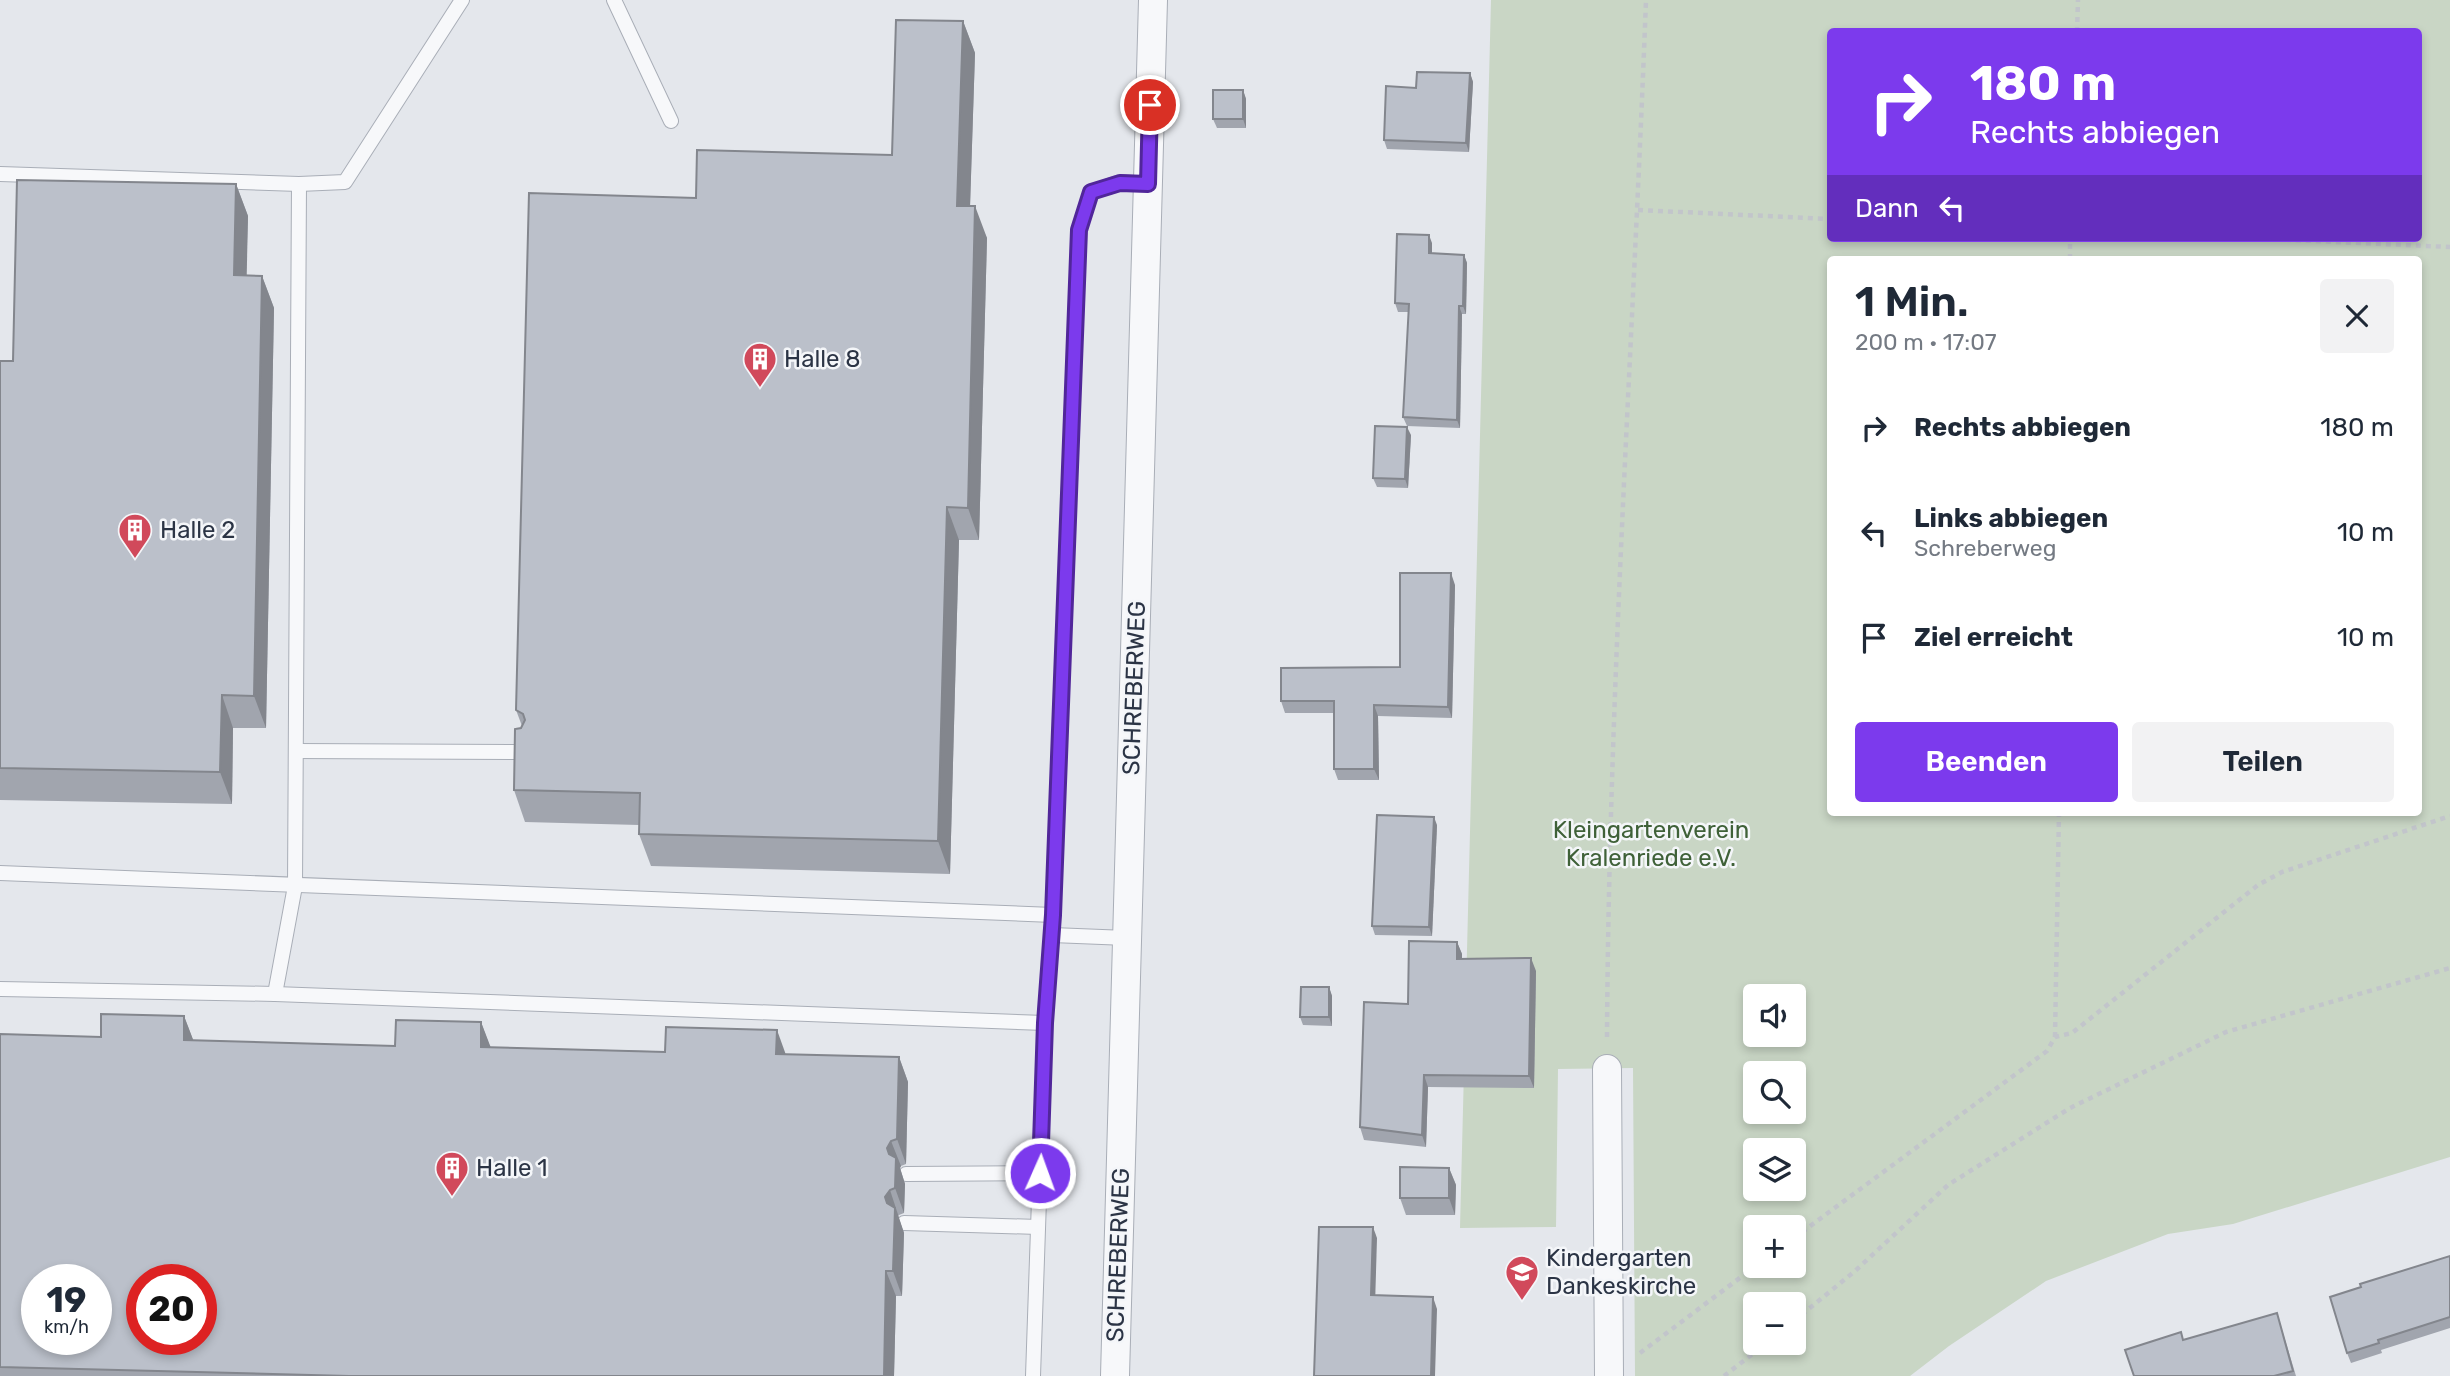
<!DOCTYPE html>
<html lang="de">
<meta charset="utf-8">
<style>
body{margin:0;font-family:Rubik,sans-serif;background:#f2f2f3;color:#1f2937;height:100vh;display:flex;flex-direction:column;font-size:26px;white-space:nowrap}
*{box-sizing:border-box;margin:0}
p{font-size:23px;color:#747a83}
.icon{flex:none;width:38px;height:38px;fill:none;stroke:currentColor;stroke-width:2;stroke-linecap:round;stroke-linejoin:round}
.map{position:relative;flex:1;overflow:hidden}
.drawer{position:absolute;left:1827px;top:256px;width:595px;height:560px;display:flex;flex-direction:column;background:#fff;border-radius:7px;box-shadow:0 4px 10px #0003}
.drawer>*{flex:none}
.top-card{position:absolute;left:1827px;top:28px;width:595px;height:214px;border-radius:7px;box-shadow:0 4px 10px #0003;background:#7c3aed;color:#fff;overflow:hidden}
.fabs{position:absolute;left:1743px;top:984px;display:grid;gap:14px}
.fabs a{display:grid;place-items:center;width:63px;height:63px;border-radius:7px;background:#fff;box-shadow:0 4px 10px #0003;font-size:35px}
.speed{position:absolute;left:21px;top:1264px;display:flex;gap:14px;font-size:35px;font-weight:700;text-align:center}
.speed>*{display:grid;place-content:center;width:91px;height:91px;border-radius:50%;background:#fff;box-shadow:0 4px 10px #0003;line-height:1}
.speed small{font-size:18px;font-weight:400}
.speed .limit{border:10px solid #d22;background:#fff;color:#111}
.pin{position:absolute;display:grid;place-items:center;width:60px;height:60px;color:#fff;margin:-30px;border:4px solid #fff;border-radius:50%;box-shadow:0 2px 7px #0007}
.me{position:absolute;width:77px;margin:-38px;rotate:2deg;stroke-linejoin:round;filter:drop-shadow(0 0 5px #0008)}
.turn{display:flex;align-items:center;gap:24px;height:147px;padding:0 28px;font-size:32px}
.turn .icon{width:91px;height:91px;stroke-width:2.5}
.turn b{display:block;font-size:49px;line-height:60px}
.then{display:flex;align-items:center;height:66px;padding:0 28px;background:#0003;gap:14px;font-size:26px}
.round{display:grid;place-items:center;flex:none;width:74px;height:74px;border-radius:7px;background:#f2f2f3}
.summary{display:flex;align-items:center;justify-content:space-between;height:119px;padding:0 28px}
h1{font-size:42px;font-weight:600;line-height:52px}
.cta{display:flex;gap:14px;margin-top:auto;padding:14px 28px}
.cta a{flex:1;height:80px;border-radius:7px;background:#7c3aed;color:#fff;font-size:28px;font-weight:600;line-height:80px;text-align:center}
.cta a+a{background:#f2f2f3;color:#1f2937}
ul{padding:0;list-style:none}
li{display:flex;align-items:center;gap:21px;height:105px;padding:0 28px}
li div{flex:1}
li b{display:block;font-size:26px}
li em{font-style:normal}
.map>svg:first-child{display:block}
</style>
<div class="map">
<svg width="2450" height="1376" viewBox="0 0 2450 1376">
<rect width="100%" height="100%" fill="#e4e7ec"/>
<!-- green -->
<path fill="#c9d6c5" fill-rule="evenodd" d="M1491 0H2450V1157L2233 1224 2168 1234 2046 1281 1949 1346 1910 1376H1635L1633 1068 1558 1069 1556 1227 1460 1228ZM1830 32H2418V238H1830ZM1830 259H2418V812H1830ZM1755 996H1794V1034H1755ZM1755 1073H1794V1111H1755ZM1755 1150H1794V1188H1755ZM1755 1227H1794V1265H1755ZM1755 1304H1794V1342H1755Z"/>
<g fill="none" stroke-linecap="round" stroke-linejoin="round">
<defs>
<g id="service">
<path d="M614 0 671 121"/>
<path d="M0 174 299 184 345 182 462 0"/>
<path d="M296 751 527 752"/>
<path d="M0 873 1053 915 1079 230 1091 192 1120 182 1148 184"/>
<path d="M1052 935 1127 938"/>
<path d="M0 989 275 994 1045 1023"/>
<path d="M275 994 295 886 299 184"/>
<path d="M906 1174 1040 1173"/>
<path d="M904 1223 1038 1227"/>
<path d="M1033 1376 1045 1023 1053 915"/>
</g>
<g id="minor">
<path d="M1607 1069 1609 1376"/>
<path d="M1115 1376 1153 0"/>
</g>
</defs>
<!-- service casing -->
<use href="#service" stroke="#a9aeb7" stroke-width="16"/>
<!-- minor casing -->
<use href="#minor" stroke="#a9aeb7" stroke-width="30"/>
<!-- path -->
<g stroke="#c2c5cb" stroke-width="4.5" stroke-dasharray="5 5" stroke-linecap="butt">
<path d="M2077 32 2078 0"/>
<path d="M1638 210 1830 219"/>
<path d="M2246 238 2450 247"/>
<path d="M2070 259V238"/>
<path d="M1607 1037C1609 691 1633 345 1646 0"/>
<path d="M2055 1037 2059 812"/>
<path d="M1794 1238 2047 1051 2055 1037 2072 1033 2258 885 2282 872 2450 816"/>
<path d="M1794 1321 1855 1271 1948 1185 2070 1108 2226 1032 2450 968"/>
<path d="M1640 1353 1757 1265"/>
<path d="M1724 1376 1768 1342"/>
</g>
<!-- service -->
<use href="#service" stroke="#f7f8fa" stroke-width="14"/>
<!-- minor -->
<use href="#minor" stroke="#f7f8fa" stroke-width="28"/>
</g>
<!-- wall -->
<g fill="#a1a5ae">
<path d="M963 21 975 53 970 206 987 238 979 540H959L950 874 651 866 639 834V825L525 822 514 790 522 726 516 710 696 198 892 155Z"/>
<path d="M1470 73 1473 82 1469 152 1387 149 1384 140 1416 88Z"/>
<path d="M1243 90 1246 99V128H1217L1213 119Z"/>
<path d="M236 184 248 216 246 275 262 276 274 308 266 728H233L232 804 0 800V361H13Z"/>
<path d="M1432 243V253L1464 255 1467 263 1466 314H1462L1460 428 1407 426 1403 417 1409 312H1398L1395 303Z"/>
<path d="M1411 435 1408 488 1377 487 1373 478Z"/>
<path d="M1455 585 1452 718 1378 716 1379 780H1338L1334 769V713H1285L1281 701 1400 667Z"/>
<path d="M1437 825 1432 936 1375 935 1372 926Z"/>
<path d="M1457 942 1462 954V958L1536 971 1534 1088 1428 1087 1426 1147 1364 1140 1360 1127 1408 1004Z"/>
<path d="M1329 987 1332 996V1026L1303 1025 1300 1017Z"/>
<path d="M184 1016 193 1040 395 1046 481 1022 490 1047 899 1057 908 1082 906 1164 901 1166 900 1168 905 1184 904 1213 899 1215 898 1216 904 1233 902 1296H896L894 1376H0V1034L101 1037Z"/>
<path d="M1449 1168 1456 1185 1455 1215H1406L1400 1198Z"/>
<path d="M2450 1256V1328L2381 1350 2382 1353 2351 1363 2347 1353 2361 1287Z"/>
<path d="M2277 1313 2296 1376H2134L2183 1340Z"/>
</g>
<!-- shaded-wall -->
<g fill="#83868d">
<path d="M963 21 975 53 969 238 957 206Z"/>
<path d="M1470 73 1473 82 1469 152 1466 143Z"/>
<path d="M1243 90 1246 99V128L1243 119Z"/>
<path d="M236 184 248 216 246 307 234 275Z"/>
<path d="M975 206 987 238 979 540 968 508Z"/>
<path d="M1429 235 1432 243V262L1429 253Z"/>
<path d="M1464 255 1467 263 1466 314 1463 306Z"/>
<path d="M262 276 274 308 266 728 254 696Z"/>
<path d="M1459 306 1462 314 1460 428 1457 420Z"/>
<path d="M1407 427 1411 435 1408 488 1405 479Z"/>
<path d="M947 507 959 540 950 874 938 841Z"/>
<path d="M1451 573 1455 585 1452 718 1448 707Z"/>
<path d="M222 695 233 728 232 804 220 772Z"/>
<path d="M1374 705 1378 716 1379 780 1374 769Z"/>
<path d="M1434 817 1437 825 1432 936 1429 927Z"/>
<path d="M1457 942 1462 954V971L1457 959Z"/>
<path d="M1531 958 1536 971 1534 1088 1529 1076Z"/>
<path d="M1329 987 1332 996V1026L1329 1017Z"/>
<path d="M184 1016 194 1042 184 1040Z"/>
<path d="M481 1022 491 1048 481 1047Z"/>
<path d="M777 1030 786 1055 776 1054Z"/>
<path d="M899 1057 908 1082 906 1164 897 1139Z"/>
<path d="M1424 1075 1428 1087 1426 1147 1422 1135Z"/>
<path d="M891 1141 901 1166 900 1168 905 1184 904 1213 895 1188 887 1148Z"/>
<path d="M1449 1168 1456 1185 1455 1215 1449 1198Z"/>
<path d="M890 1190 904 1233 902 1296 893 1271 885 1197Z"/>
<path d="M1373 1227 1377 1238 1375 1306 1371 1295Z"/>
<path d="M886 1271 896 1296 894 1376H884Z"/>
<path d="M1433 1297 1437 1309 1435 1376H1431Z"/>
</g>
<!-- building -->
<g fill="#bbc0ca" stroke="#83868d" stroke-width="2" fill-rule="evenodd">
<path d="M896 20 963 21 957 206H975L968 508 947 507 938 841 639 834 640 793 514 790 515 729 521 728 525 720 523 714 516 710 529 193 696 198 697 150 892 155Z"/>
<path d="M1417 72 1470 73 1466 143 1384 140 1386 86 1416 88Z"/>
<rect x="1213" y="90" width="30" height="29"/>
<path d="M17 180 236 184 234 275 262 276 254 696 222 695 220 772 0 768V361H13Z"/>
<path d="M1397 234 1429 235V253L1464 255 1463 306H1459L1457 420 1403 417 1409 304 1395 303Z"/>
<path d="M1375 426 1407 427 1405 479 1373 478Z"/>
<path d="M1400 573H1451L1448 707 1374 705V769H1334V701H1281V668L1400 667Z"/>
<path d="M1377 815 1434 817 1429 927 1372 926Z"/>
<path d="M1409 941 1457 942V959L1531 958 1529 1076 1424 1075 1422 1135 1360 1127 1364 1002 1408 1004Z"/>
<path d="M1301 987H1329V1017H1300Z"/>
<path d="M101 1014 184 1016V1040L395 1046 396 1020 481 1022V1047L665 1052 666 1027 777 1030 776 1054 899 1057 897 1139 891 1141 887 1148 889 1154 896 1158 895 1188 890 1190 885 1197 887 1203 895 1208 893 1271H886L884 1376H349L0 1367V1034L101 1037ZM37 1279H96V1339H37ZM142 1279H201V1339H142Z"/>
<path d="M1400 1167 1449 1168V1198H1400Z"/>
<path d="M1319 1227H1373L1371 1295 1433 1297 1431 1376H1314Z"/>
<path d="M2450 1256V1317L2378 1340 2379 1343 2347 1353 2330 1297 2361 1287 2360 1284Z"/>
<path d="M2277 1313 2293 1371 2274 1376H2134L2125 1350 2181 1332 2183 1340Z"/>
</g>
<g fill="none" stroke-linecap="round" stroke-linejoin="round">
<defs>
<path id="route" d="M1040 1173 1045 1023 1053 915 1079 230 1091 192 1120 183 1148 184 1150 105"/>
</defs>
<!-- route casing -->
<use href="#route" stroke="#51269a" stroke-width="18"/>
<!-- route -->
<use href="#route" stroke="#7c3aed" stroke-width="12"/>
</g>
<!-- icons -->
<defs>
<symbol id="building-pin" viewBox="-11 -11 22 30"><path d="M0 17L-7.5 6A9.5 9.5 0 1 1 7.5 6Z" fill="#d1495b" stroke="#f4f6f9"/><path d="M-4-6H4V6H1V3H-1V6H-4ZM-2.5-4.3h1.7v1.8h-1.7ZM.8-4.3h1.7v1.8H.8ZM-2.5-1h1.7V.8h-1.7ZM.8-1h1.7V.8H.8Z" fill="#fff"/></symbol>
<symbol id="school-pin" viewBox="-11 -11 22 30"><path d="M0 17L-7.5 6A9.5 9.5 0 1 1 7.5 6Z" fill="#d1495b" stroke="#f4f6f9"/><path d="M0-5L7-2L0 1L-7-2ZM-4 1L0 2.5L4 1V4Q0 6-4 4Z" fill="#fff"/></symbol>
</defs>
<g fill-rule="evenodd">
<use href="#building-pin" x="741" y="340" width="38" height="52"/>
<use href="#building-pin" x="116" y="511" width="38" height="52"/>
<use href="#building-pin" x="433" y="1149" width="38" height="52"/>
<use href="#school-pin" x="1503" y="1253" width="38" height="52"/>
</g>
<g text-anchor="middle" stroke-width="5" stroke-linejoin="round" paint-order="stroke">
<!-- poi labels -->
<g font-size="24" fill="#2b3445" stroke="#f4f6f9" text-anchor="start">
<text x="784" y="367">Halle 8</text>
<text x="160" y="538">Halle 2</text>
<text x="476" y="1176">Halle 1</text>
<text x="1546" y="1266">Kindergarten<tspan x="1546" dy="28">Dankeskirche</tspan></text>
</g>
<!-- street labels -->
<g font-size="24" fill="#2b3445" stroke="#f4f6f9">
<text transform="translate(1134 688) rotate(-88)" y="8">SCHREBERWEG</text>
<text transform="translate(1118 1255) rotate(-88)" y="8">SCHREBERWEG</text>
</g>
<!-- park labels -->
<g font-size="24" fill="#3f6138" stroke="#f4f6f9">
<text x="1651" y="838">Kleingartenverein<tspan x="1651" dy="28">Kralenriede e.V.</tspan></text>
</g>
</g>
</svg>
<div class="fabs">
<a><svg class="icon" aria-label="sound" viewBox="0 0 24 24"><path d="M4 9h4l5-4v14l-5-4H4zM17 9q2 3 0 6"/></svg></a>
<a><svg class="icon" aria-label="search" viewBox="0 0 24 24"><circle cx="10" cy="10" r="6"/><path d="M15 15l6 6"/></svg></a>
<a><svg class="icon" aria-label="layers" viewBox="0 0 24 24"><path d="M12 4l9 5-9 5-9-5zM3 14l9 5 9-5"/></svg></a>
<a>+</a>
<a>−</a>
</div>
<div class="speed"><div>19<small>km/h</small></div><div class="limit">20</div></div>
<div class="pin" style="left:1150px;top:105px;background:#d93025"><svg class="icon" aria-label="arrive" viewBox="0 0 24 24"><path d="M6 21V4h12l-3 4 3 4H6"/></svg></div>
<svg class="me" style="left:1040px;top:1173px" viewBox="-20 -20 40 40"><circle r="17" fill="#7c3aed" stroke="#fff" stroke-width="3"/><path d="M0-11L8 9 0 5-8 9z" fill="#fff"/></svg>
<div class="top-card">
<div class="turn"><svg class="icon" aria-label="right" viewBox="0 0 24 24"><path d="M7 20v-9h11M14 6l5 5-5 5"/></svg><div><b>180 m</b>Rechts abbiegen</div></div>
<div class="then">Dann<svg class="icon" aria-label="left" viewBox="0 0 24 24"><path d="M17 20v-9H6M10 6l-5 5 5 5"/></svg></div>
</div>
<section class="drawer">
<div class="summary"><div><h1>1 Min.</h1><p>200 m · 17:07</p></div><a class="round"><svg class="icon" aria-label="close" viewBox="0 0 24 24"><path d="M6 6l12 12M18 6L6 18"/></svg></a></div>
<ul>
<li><svg class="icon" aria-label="right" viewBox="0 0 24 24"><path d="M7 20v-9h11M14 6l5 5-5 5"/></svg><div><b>Rechts abbiegen</b></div><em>180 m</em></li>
<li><svg class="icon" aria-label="left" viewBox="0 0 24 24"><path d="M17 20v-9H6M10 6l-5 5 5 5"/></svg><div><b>Links abbiegen</b><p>Schreberweg</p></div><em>10 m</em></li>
<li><svg class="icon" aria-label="arrive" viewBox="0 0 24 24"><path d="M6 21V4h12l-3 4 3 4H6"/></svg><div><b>Ziel erreicht</b></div><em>10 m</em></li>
</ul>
<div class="cta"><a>Beenden</a><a>Teilen</a></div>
</section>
</div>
